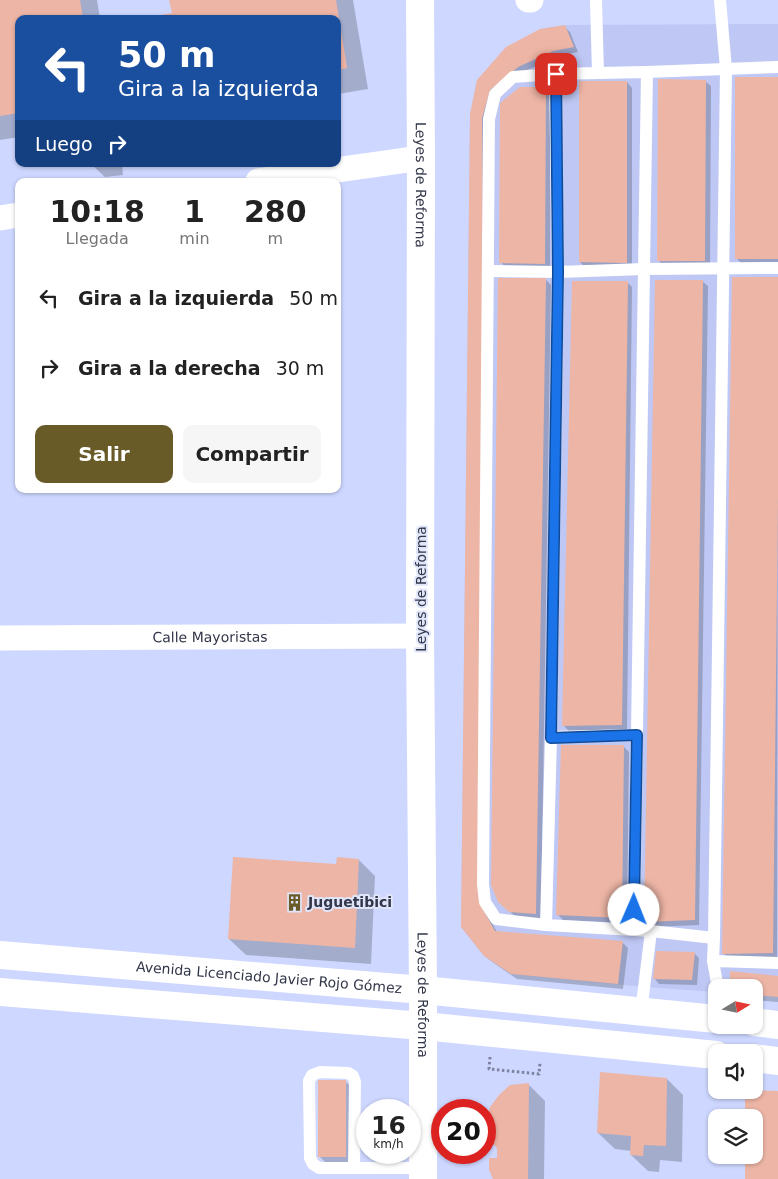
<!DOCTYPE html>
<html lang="es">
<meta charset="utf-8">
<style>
body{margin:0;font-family:"DejaVu Sans",sans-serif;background:#f6f6f6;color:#222;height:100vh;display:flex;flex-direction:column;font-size:19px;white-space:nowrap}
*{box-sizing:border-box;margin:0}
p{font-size:16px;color:#767676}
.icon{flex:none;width:28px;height:28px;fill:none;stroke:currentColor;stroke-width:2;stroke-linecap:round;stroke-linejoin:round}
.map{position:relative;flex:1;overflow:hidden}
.panel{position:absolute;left:15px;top:178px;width:326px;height:315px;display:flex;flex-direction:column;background:#fff;border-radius:10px;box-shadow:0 1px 4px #0004}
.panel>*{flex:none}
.top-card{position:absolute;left:15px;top:15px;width:326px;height:152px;border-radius:10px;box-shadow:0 1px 4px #0004;background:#1a4fa0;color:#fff;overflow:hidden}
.needle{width:32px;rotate:80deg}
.fabs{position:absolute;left:708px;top:979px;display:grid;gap:10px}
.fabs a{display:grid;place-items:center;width:55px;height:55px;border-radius:10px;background:#fff;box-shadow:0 1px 4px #0004;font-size:25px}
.speed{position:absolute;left:356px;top:1099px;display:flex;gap:10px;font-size:25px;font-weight:700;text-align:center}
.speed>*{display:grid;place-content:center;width:65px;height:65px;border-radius:50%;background:#fff;box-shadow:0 1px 4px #0004;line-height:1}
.speed small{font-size:12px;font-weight:400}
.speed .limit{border:8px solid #d22;background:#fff;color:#111}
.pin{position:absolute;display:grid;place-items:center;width:42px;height:42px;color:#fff;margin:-21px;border-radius:10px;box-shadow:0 2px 8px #0006}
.me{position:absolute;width:55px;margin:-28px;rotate:1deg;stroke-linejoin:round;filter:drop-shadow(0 0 4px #0008)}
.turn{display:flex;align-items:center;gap:18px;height:105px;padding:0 20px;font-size:22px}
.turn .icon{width:65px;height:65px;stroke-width:2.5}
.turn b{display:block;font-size:35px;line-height:42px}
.then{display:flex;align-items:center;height:48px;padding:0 20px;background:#0003;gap:10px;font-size:19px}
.eta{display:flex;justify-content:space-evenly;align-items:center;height:85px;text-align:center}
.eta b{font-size:30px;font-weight:700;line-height:35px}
.action{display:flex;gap:10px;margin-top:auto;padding:10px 20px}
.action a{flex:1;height:58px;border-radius:10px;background:#685b28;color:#fff;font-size:20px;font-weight:700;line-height:58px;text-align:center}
.action a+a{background:#f6f6f6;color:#222}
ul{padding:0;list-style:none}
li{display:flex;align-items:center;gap:15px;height:70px;padding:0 20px}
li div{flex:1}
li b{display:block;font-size:19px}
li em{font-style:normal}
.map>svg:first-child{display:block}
</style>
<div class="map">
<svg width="778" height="1179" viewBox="0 0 778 1179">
<rect width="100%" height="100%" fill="#ced7ff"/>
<!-- built -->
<path fill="#bfc8f4" d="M778 24V997L754 995V988H716V992L645 987 511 974 484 956 461 927 470 114 477 80 540 29 565 25Z"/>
<!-- shadow -->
<g fill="#0003">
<path d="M0 0H97L100 19H19V137L0 140Z"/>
<path d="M171 0H353L368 89 338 94V19Z"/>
<path d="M565 27 570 32 578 52 558 56 523 72 495 95 485 910 497 932 622 942 628 948 623 989 517 979 491 961 485 956 478 81Z"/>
<path d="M778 78V263H741L736 258Z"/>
<path d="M705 81 711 86 710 266H664L659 261Z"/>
<path d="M627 82 632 88V268L585 267 580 262Z"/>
<path d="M545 88 550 93V268H506L501 262Z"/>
<path d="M91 164H122L123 175 105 177Z"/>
<path d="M778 279 777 957 729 959 724 954Z"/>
<path d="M546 280 551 285 541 918 516 917 499 901Z"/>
<path d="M702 281 708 286 699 925 650 927 645 922Z"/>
<path d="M627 282 632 287 627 730 569 731 564 726Z"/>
<path d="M624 747 629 752 627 923 563 920 558 915Z"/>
<path d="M359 860 375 876 371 964 246 955 229 939 337 865Z"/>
<path d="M694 953 699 958 697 985 659 984 654 978Z"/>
<path d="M778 977V1002L754 1000V988Z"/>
<path d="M667 1079 683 1095 682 1162 660 1160 659 1172 648 1171 631 1155V1151L615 1149 598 1133Z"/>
<path d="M345 1081 351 1087V1162H325L320 1157Z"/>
<path d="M529 1085 545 1101 544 1179H494L498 1159Z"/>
</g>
<!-- building -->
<g fill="#edb5a5">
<path d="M0 0H80L83 19H19V113L0 116Z"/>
<path d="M169 0H336L347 68 338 70V19H143V18L172 13Z"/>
<path d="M565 25 574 47 553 51 518 67 490 90 482 118 483 269 480 904 495 931 623 941 618 984 511 974 484 956 461 927 470 114 477 80 506 47 540 29Z"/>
<rect x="735" y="77" width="43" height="182"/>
<path d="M658 79 706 80 705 261H657Z"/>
<path d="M579 81H627V263L579 262Z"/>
<path d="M520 87H546L545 264 499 263 500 103Z"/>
<path d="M732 277H778V495L773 953 722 954Z"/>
<path d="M498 278H546L536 914 509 912 498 902 491 885Z"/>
<path d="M655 280H703L695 920 644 922Z"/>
<path d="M572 281H628L622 725 562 726Z"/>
<path d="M561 745H624L622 918 556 915Z"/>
<path d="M233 857 336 864 337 857 359 859 355 948 228 939Z"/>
<path d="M656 951 695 952 692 980 653 979Z"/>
<path d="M730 971 778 976V997L754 995V988H730Z"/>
<path d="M600 1072 667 1078 666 1146 644 1145 643 1156 630 1155 631 1136 597 1133Z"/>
<rect x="318" y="1080" width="28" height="77"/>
<path d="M529 1083 528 1179H493L489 1170V1158H497V1148L490 1140 486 1124 490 1107 499 1095 510 1085Z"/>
<path d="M745 1090 778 1091V1179H745V1155H754V1118H745Z"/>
</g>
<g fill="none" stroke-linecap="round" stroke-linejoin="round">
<!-- path -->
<path stroke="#7d83a0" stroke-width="3" stroke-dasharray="2.5 2.5" stroke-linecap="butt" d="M490 1057 489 1069 539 1074 540 1063"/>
<!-- lane -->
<g stroke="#fff" stroke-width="12">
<path d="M647 72 778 67"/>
<path d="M598 73 647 72 634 930"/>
<path d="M488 271 558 272 644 269 778 268"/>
<path d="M637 735 551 737 546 925 651 931"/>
<path d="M551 737 558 272 555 74 598 73 596 0"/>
<path d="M546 925 496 919 485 902 483 884 489 119 495 94 513 77 555 74"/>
<path d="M713 961 778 963"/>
<path d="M718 988 713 961 714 938 726 69 720 0"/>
<path d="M641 1012 651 931 714 938"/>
<path d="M354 1168 355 1082 353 1076 348 1073 320 1072 312 1075 309 1081 310 1158 313 1164 319 1168H423"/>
</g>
<!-- street -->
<g stroke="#fff" stroke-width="25">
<path d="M528 0H531"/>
<path d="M258 181 421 158"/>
<path d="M0 218 19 215"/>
<path id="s1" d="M0 638 420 636"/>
</g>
<!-- primary -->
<g stroke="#fff" stroke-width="28">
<path id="s2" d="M420 0 421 158 420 636 423 990V1179"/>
<path id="s3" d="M0 955 423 990 716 1019"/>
<path d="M0 992 423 1026 716 1055"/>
<path d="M754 1022 778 1025"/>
<path d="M754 1058 778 1061"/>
</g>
</g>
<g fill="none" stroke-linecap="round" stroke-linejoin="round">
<defs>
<path id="route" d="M556 74 558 272 551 738 637 735 634 910"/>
</defs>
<!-- route casing -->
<use href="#route" stroke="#114b97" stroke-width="12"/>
<!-- route -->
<use href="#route" stroke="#1a73e8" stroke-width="9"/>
</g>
<!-- icons -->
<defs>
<symbol id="building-bare" viewBox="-9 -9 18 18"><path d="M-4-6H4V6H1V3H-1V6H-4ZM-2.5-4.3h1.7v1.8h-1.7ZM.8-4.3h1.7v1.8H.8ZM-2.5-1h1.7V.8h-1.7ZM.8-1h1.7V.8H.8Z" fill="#685b28" stroke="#e0e5f9" stroke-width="2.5" paint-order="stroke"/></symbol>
</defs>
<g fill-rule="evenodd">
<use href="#building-bare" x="282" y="890" width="25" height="25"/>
</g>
<g text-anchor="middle" stroke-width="4" stroke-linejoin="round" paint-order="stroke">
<!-- street labels -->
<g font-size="14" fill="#323649" stroke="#e0e5f9">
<text dy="5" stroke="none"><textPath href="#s2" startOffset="185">Leyes de Reforma</textPath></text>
<text transform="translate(421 589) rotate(-90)" y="5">Leyes de Reforma</text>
<text dy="5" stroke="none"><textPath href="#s1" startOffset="210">Calle Mayoristas</textPath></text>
<text dy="5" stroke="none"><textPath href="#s3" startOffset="270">Avenida Licenciado Javier Rojo Gómez</textPath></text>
<text dy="5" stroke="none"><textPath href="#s2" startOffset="995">Leyes de Reforma</textPath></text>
</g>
<!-- poi labels -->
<g font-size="14" font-weight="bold" fill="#323649" stroke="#e0e5f9" text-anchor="start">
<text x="308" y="907">Juguetibici</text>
</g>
</g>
</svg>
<div class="fabs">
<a><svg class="needle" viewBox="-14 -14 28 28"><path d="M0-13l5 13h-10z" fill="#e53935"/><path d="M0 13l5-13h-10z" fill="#767676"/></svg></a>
<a><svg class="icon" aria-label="sound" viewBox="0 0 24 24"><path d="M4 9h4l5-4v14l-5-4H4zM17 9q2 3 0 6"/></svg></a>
<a><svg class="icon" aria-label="layers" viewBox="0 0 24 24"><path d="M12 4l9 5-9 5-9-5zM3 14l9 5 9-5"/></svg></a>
</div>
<div class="speed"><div>16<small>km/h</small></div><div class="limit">20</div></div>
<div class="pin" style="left:556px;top:74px;background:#d93025"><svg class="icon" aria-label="arrive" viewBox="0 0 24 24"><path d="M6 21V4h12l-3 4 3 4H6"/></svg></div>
<svg class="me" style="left:634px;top:910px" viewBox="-20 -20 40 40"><circle r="19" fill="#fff"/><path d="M0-13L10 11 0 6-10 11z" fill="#1a73e8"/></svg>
<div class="top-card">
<div class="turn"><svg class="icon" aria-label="left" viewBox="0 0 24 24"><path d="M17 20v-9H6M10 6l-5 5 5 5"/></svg><div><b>50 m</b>Gira a la izquierda</div></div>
<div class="then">Luego<svg class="icon" aria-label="right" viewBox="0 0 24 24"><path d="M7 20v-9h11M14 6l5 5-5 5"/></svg></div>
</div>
<section class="panel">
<div class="eta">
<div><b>10:18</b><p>Llegada</p></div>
<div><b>1</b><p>min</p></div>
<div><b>280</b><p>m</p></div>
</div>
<ul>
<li><svg class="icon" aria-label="left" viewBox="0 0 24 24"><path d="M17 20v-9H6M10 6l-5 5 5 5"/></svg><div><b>Gira a la izquierda</b></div><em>50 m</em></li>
<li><svg class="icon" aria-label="right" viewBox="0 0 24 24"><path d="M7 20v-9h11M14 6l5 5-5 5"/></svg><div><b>Gira a la derecha</b></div><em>30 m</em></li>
</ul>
<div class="action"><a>Salir</a><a>Compartir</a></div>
</section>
</div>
